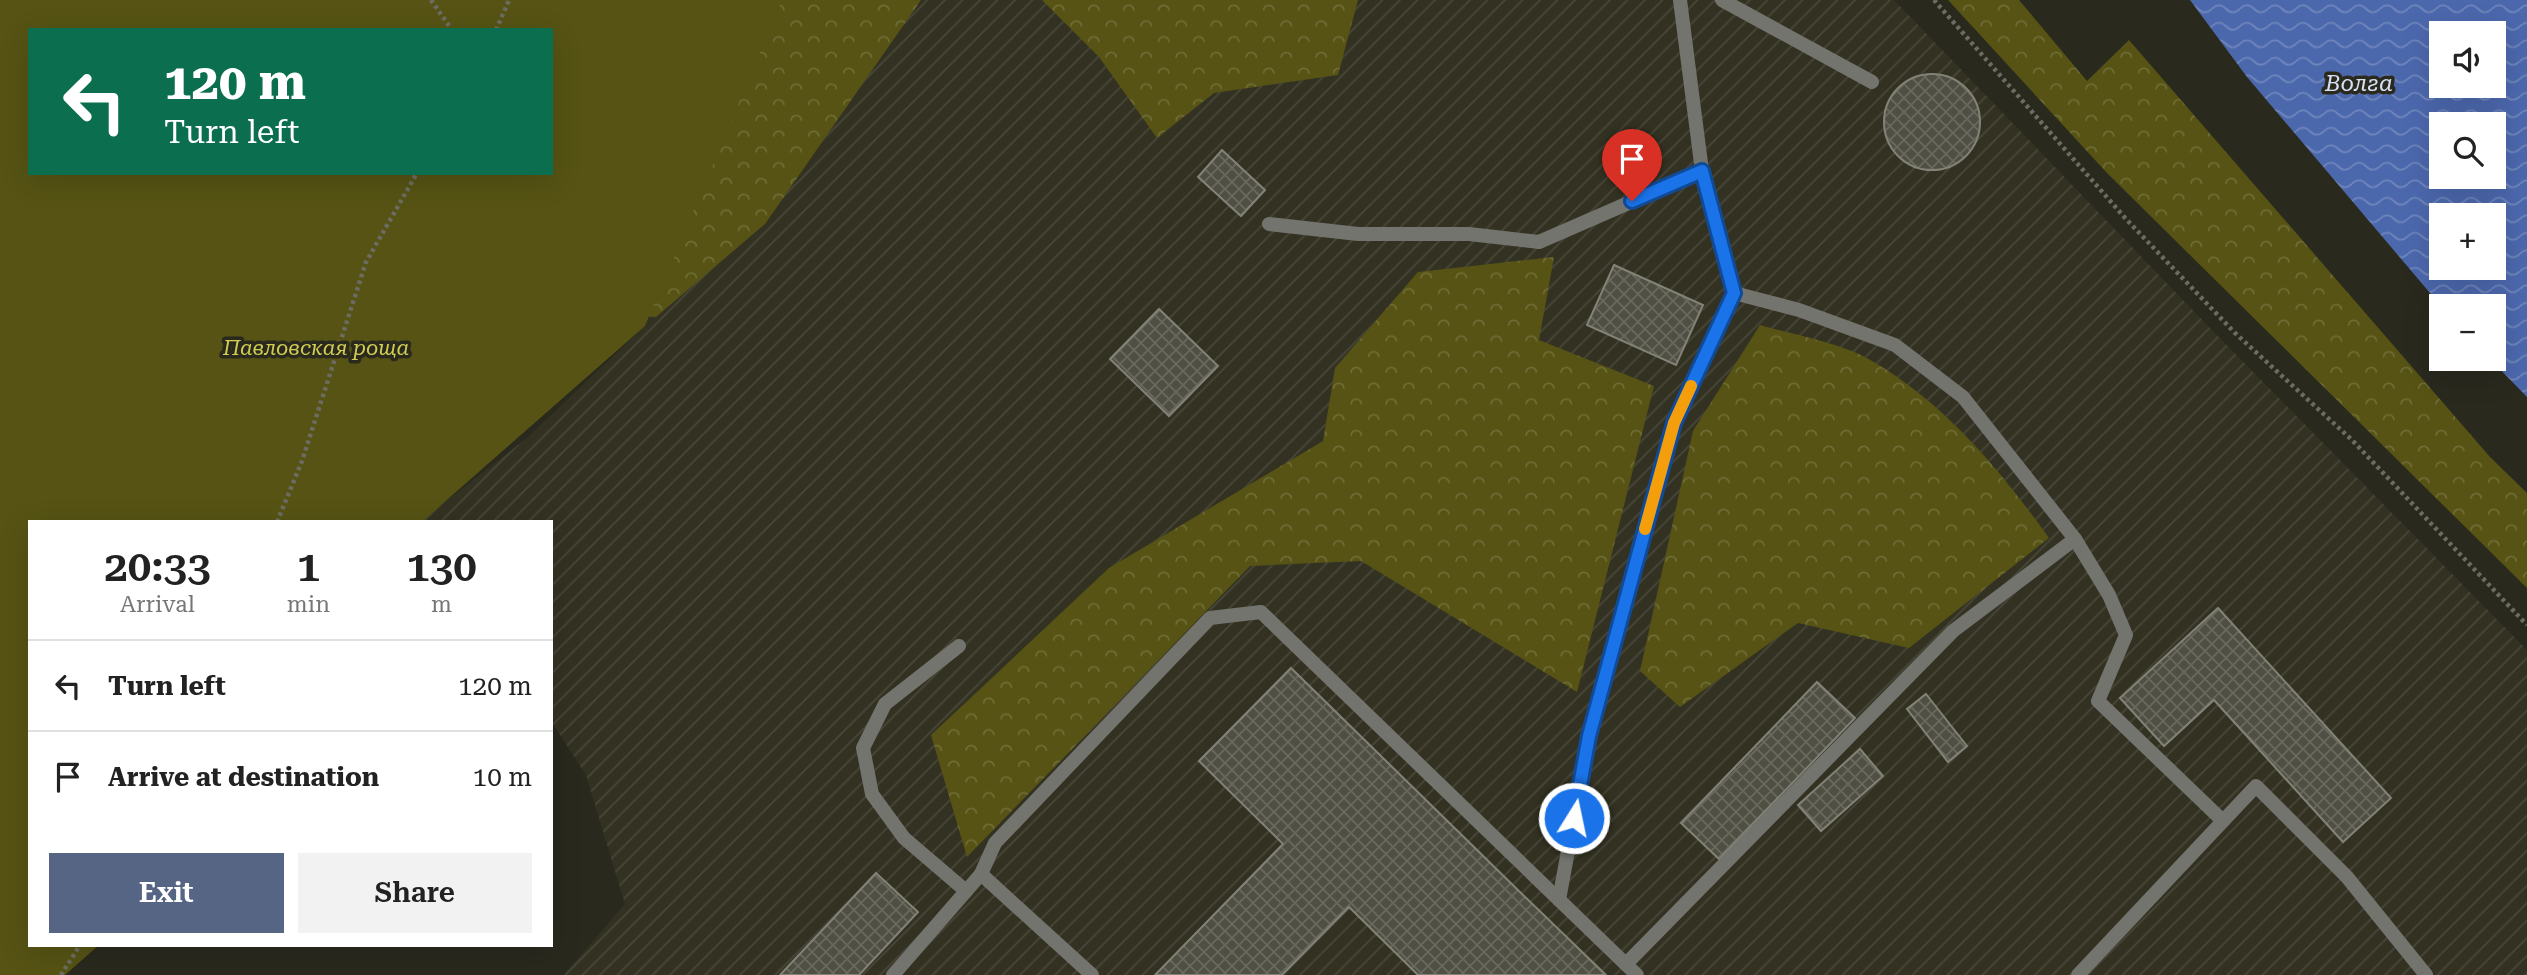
<!DOCTYPE html>
<meta charset="utf-8">
<style>
body{margin:0;font-family:"Roboto Serif",serif;background:#f2f2f2;color:#222;height:100vh;display:flex;flex-direction:column;font-size:26px;white-space:nowrap}
*{box-sizing:border-box;margin:0}
p{font-size:23px;color:#767676}
.icon{flex:none;width:38px;height:38px;fill:none;stroke:currentColor;stroke-width:2;stroke-linecap:round;stroke-linejoin:round}
.map{position:relative;flex:1;overflow:hidden}
.drawer{position:absolute;left:28px;top:520px;width:525px;height:427px;display:flex;flex-direction:column;background:#fff;border-radius:0px;box-shadow:0 7px 28px #0002}
.drawer>*{flex:none}
.hud{position:absolute;left:28px;top:28px;width:525px;height:147px;border-radius:0px;box-shadow:0 7px 28px #0002;background:#0b6e4f;color:#fff;overflow:hidden}
.fabs{position:absolute;left:2429px;top:21px;display:grid;gap:14px}
.fabs a{display:grid;place-items:center;width:77px;height:77px;border-radius:0px;background:#fff;box-shadow:0 7px 28px #0002;font-size:35px}
.pin{position:absolute;display:grid;place-items:center;width:60px;height:60px;color:#fff;margin:-72px -30px;border-radius:50% 50% 50% 0;rotate:-45deg;box-shadow:0 0 7px #0007}
.pin .icon{rotate:45deg}
.me{position:absolute;width:77px;margin:-38px;rotate:10deg;stroke-linejoin:round;filter:drop-shadow(0 0 5px #0008)}
.turn{display:flex;align-items:center;gap:24px;height:147px;padding:0 21px;font-size:32px}
.turn .icon{width:91px;height:91px;stroke-width:2.5}
.turn b{display:block;font-size:49px;line-height:60px}
.eta{display:flex;justify-content:space-evenly;align-items:center;height:119px;text-align:center}
.eta b{font-size:42px;font-weight:600;line-height:49px}
.cta{display:flex;gap:14px;margin-top:auto;padding:14px 21px}
.cta a{flex:1;height:80px;border-radius:0px;background:#576585;color:#fff;font-size:28px;font-weight:600;line-height:80px;text-align:center}
.cta a+a{background:#f2f2f2;color:#222}
ul{padding:0;list-style:none}
li{display:flex;align-items:center;gap:21px;height:91px;padding:0 21px;border-top:2px solid #e0e0e0}
li div{flex:1}
li b{display:block;font-size:26px}
li em{font-style:normal}
.map>svg:first-child{display:block}
</style>
<div class="map">
<svg width="2527" height="975" viewBox="0 0 2527 975">
<defs>
<pattern id="industrial-furrows" width="10" height="10" patternUnits="userSpaceOnUse" patternTransform="scale(1.75)"><rect width="10" height="10" fill="#333222"/><path d="M-1 1l2-2M0 10L10 0M9 11l2-2" fill="none" stroke="#474638"/></pattern>
<pattern id="forest-crowns" width="20" height="18" patternUnits="userSpaceOnUse" patternTransform="scale(1.75)"><rect width="20" height="18" fill="#565314"/><path d="M2 6a3 3 0 1 1 6 0M12 15a3 3 0 1 1 6 0" fill="none" stroke="#6f6c36"/></pattern>
<pattern id="water-waves" width="16" height="10" patternUnits="userSpaceOnUse" patternTransform="scale(1.75)"><rect width="16" height="10" fill="#4c68ad"/><path d="M0 5q4-4 8 0t8 0" fill="none" stroke="#6f85bc"/></pattern>
<pattern id="building-cross-hatch" width="8" height="8" patternUnits="userSpaceOnUse" patternTransform="scale(1.75)"><rect width="8" height="8" fill="#4f4f43"/><path d="M0 0l8 8M0 8l8-8" fill="none" stroke="#69695e"/></pattern>
</defs>
<rect width="100%" height="100%" fill="#29291e"/>
<!-- industrial -->
<path fill="url(#industrial-furrows)" d="M782 0H1894L2208 326 2527 650V975H564L625 904 586 775 551 721V522L422 520 527 438 645 326Z"/>
<!-- forest -->
<g fill="url(#forest-crowns)">
<path d="M556 0H921L765 224 656 317 598 314 301 522 551 173V30Z"/>
<path d="M1042 0H1358L1338 75 1214 93 1157 138 1099 57Z"/>
<path d="M1948 0H2019L2087 81 2129 40 2490 457 2527 493V588L2107 173Z"/>
<path d="M1554 257 1539 340 1654 386 1577 692 1361 561 1250 566 967 857 931 735 1109 568 1323 441 1335 368 1418 272Z"/>
<path d="M1760 325C1791 334 1834 342 1863 356 1941 398 1998 467 2049 538L1909 648 1798 623 1680 707 1640 671 1693 431Z"/>
</g>
<!-- green -->
<path fill="#565314" fill-rule="evenodd" d="M0 0H782L645 326 423 521 30 522V945H99L65 975H0ZM30 30H551V173H30Z"/>
<!-- water -->
<path fill="url(#water-waves)" fill-rule="evenodd" d="M2190 0H2527V397L2490 359H2494V306H2441L2247 77ZM2441 33H2494V86H2441ZM2441 124H2494V177H2441ZM2441 215H2494V268H2441Z"/>
<!-- building -->
<g fill="url(#building-cross-hatch)" stroke="#828276" stroke-width="2">
<circle cx="1932" cy="122" r="48"/>
<path d="M1222 150 1265 190 1241 216 1198 177Z"/>
<path d="M1614 265 1703 305 1676 365 1587 325Z"/>
<path d="M1159 309 1218 366 1169 416 1110 359Z"/>
<path d="M2218 608 2391 798 2343 842 2214 700 2164 746 2120 698Z"/>
<path d="M1291 668 1523 895 1606 975H1418L1349 907 1282 975H1155L1283 844 1199 761Z"/>
<path d="M1817 682 1855 718 1719 859 1681 823Z"/>
<path d="M1926 694 1967 746 1948 762 1907 709Z"/>
<path d="M1860 749 1883 776 1821 831 1798 805Z"/>
<path d="M876 873 918 912 859 975H780Z"/>
</g>
<g fill="none" stroke-linecap="round" stroke-linejoin="round">
<!-- path -->
<g stroke="#6c6c62" stroke-width="4.5" stroke-dasharray="3.5 3.5" stroke-linecap="butt">
<path d="M431 0 452 30"/>
<path d="M1934 0 2126 219 2235 333 2352 440 2527 625"/>
<path d="M496 30 509 0"/>
<path d="M277 522 302 461 366 262 417 173"/>
<path d="M61 975 80 945"/>
</g>
<!-- service -->
<g stroke="#74746f" stroke-width="14">
<path d="M1680 0 1702 171"/>
<path d="M1722 0 1872 82"/>
<path d="M1269 224 1358 234H1469L1539 242 1702 171 1734 293 1674 423 1589 736 1559 900"/>
<path d="M1734 293 1799 310 1895 345 1963 397 2075 539"/>
<path d="M959 646 885 704 863 748 872 794 904 838 966 891"/>
<path d="M981 874 995 843 1210 618 1261 612 1637 975"/>
<path d="M1626 964 1953 631 2075 539 2109 595 2126 635 2098 701 2223 821"/>
<path d="M893 975 981 874 1092 975"/>
<path d="M2078 975 2256 786 2347 877 2426 975"/>
</g>
</g>
<g fill="none" stroke-linecap="round" stroke-linejoin="round">
<defs>
<path id="route" d="M1574 818 1589 736 1674 423 1734 293 1702 171 1632 201"/>
</defs>
<!-- route casing -->
<use href="#route" stroke="#114b97" stroke-width="18"/>
<!-- route -->
<use href="#route" stroke="#1a73e8" stroke-width="12"/>
<!-- slow -->
<path stroke="#f59e0b" stroke-width="12" d="M1645 529 1674 423 1691 386"/>
</g>
<g text-anchor="middle" stroke-width="7" stroke-linejoin="round" paint-order="stroke">
<!-- park labels -->
<g font-size="21" font-style="italic" fill="#d2cc51" stroke="#29291e">
<text x="316" y="355">Павловская роща</text>
</g>
<!-- water labels -->
<g font-size="23" font-style="italic" fill="#d7e0f4" stroke="#29291e">
<text x="2359" y="91">Волга</text>
</g>
</g>
</svg>
<div class="fabs">
<a><svg class="icon" aria-label="sound" viewBox="0 0 24 24"><path d="M4 9h4l5-4v14l-5-4H4zM17 9q2 3 0 6"/></svg></a>
<a><svg class="icon" aria-label="search" viewBox="0 0 24 24"><circle cx="10" cy="10" r="6"/><path d="M15 15l6 6"/></svg></a>
<a>+</a>
<a>−</a>
</div>
<div class="pin" style="left:1632px;top:201px;background:#d93025"><svg class="icon" aria-label="arrive" viewBox="0 0 24 24"><path d="M6 21V4h12l-3 4 3 4H6"/></svg></div>
<svg class="me" style="left:1574px;top:818px" viewBox="-20 -20 40 40"><circle r="17" fill="#1a73e8" stroke="#fff" stroke-width="3"/><path d="M0-11L8 9 0 5-8 9z" fill="#fff"/></svg>
<div class="hud">
<div class="turn"><svg class="icon" aria-label="left" viewBox="0 0 24 24"><path d="M17 20v-9H6M10 6l-5 5 5 5"/></svg><div><b>120 m</b>Turn left</div></div>
</div>
<section class="drawer">
<div class="eta">
<div><b>20:33</b><p>Arrival</p></div>
<div><b>1</b><p>min</p></div>
<div><b>130</b><p>m</p></div>
</div>
<ul>
<li><svg class="icon" aria-label="left" viewBox="0 0 24 24"><path d="M17 20v-9H6M10 6l-5 5 5 5"/></svg><div><b>Turn left</b></div><em>120 m</em></li>
<li><svg class="icon" aria-label="arrive" viewBox="0 0 24 24"><path d="M6 21V4h12l-3 4 3 4H6"/></svg><div><b>Arrive at destination</b></div><em>10 m</em></li>
</ul>
<div class="cta"><a>Exit</a><a>Share</a></div>
</section>
</div>
